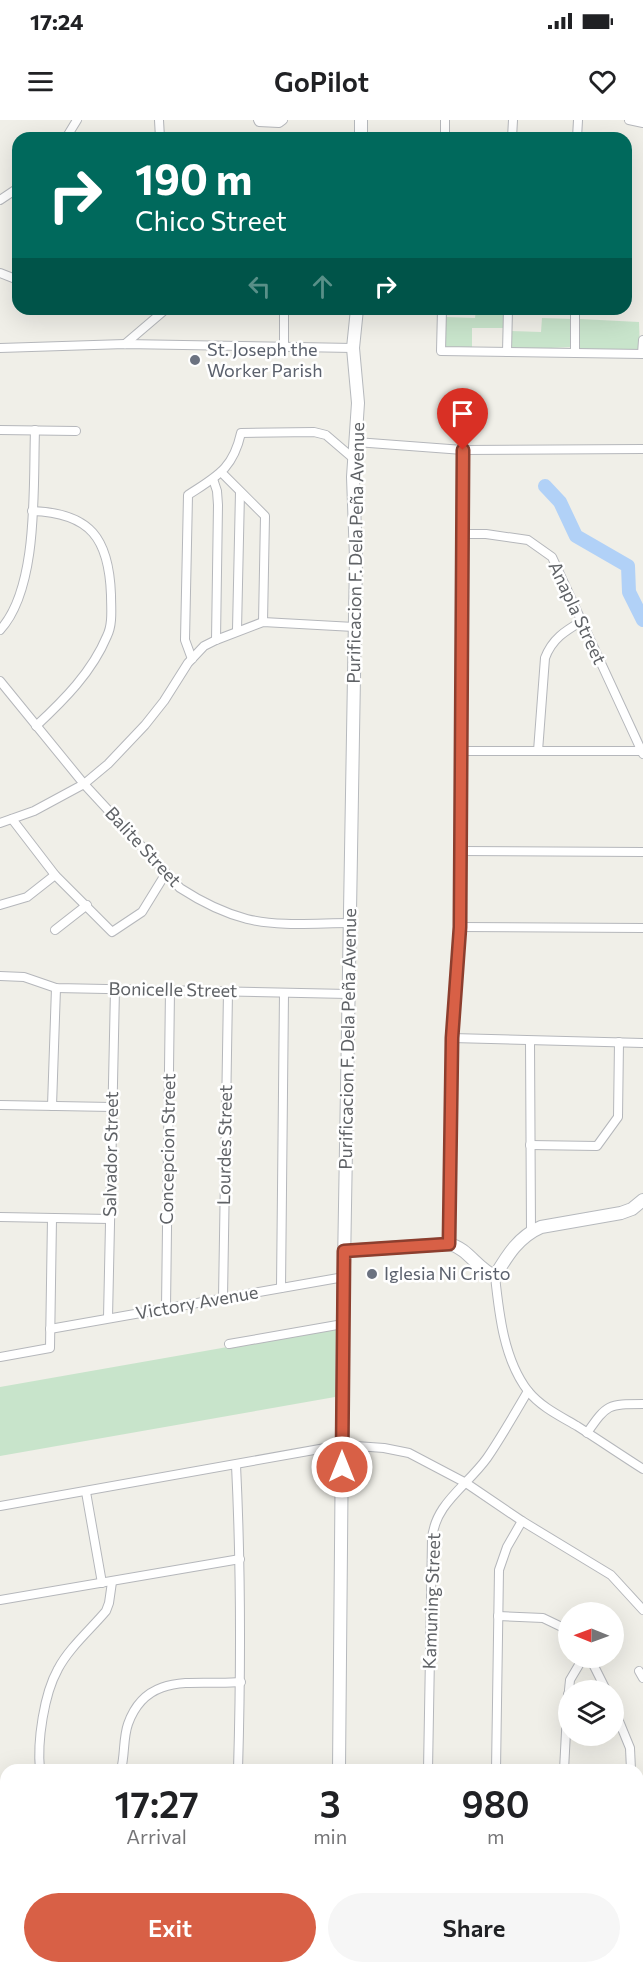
<!DOCTYPE html>
<meta charset="utf-8">
<style>
body{margin:0;font-family:Commissioner,sans-serif;background:#f6f6f6;color:#202124;height:100vh;display:flex;flex-direction:column;font-size:22px;white-space:nowrap}
*{box-sizing:border-box;margin:0}
p{font-size:20px;color:#757577}
.icon{flex:none;width:33px;height:33px;fill:none;stroke:currentColor;stroke-width:2;stroke-linecap:round;stroke-linejoin:round}
.map{position:relative;flex:1;overflow:hidden}
.drawer{position:absolute;left:0px;top:1644px;width:644px;height:210px;display:flex;flex-direction:column;background:#fff;border-radius:18px 18px 0 0;box-shadow:0 6px 24px #0002}
.drawer>*{flex:none}
.guide{position:absolute;left:12px;top:12px;width:620px;height:183px;border-radius:18px;box-shadow:0 6px 24px #0002;background:#00695c;color:#fff;overflow:hidden}
.needle{width:39px;rotate:271deg}
.fabs{position:absolute;left:558px;top:1482px;display:grid;gap:12px}
.fabs a{display:grid;place-items:center;width:66px;height:66px;border-radius:50%;background:#fff;box-shadow:0 6px 24px #0002;font-size:30px}
.pin{position:absolute;display:grid;place-items:center;width:51px;height:51px;color:#fff;margin:-62px -26px;border-radius:50% 50% 50% 0;rotate:-45deg;box-shadow:0 0 6px #0007}
.pin .icon{rotate:45deg}
.me{position:absolute;width:66px;margin:-33px;rotate:0deg;stroke-linejoin:round;filter:drop-shadow(0 0 4px #0008)}
.turn{display:flex;align-items:center;gap:21px;height:126px;padding:0 24px;font-size:27px}
.turn .icon{width:78px;height:78px;stroke-width:2.5}
.turn b{display:block;font-size:42px;line-height:51px}
.lanes{display:flex;align-items:center;height:57px;padding:0 24px;background:#0003;justify-content:center;gap:30px;direction:ltr}
.lanes .off{opacity:.35}
.eta{display:flex;justify-content:space-evenly;align-items:center;height:102px;text-align:center}
.eta b{font-size:36px;font-weight:600;line-height:42px}
.primary-button{display:flex;gap:12px;margin-top:auto;padding:12px 24px}
.primary-button a{flex:1;height:69px;border-radius:36px;background:#d86046;color:#fff;font-size:24px;font-weight:600;line-height:69px;text-align:center}
.primary-button a+a{background:#f6f6f6;color:#202124}
.status{display:flex;justify-content:space-between;align-items:center;height:42px;padding:0 30px;background:#fff;direction:ltr}
.status svg{height:16px;fill:currentColor}
header{display:flex;justify-content:space-between;align-items:center;height:78px;padding:0 24px;background:#fff;font-size:27px;font-weight:600}
.map>svg:first-child{display:block}
</style>
<div class="status"><b>17:24</b><svg viewBox="0 0 49 12"><path d="M0 12V9h3v3zM5 12V6h3v6zM10 12V3h3v9zM15 12V0h3v12zM26 1h20v11H26zM47 4h2v5h-2z"/></svg></div>
<header><svg class="icon" aria-label="menu" viewBox="0 0 24 24"><path d="M4 6h16M4 12h16M4 18h16"/></svg>GoPilot<svg class="icon" aria-label="heart" viewBox="0 0 24 24"><path d="M12 20l-8-8c-3-5 5-10 8-4 3-6 11-1 8 4z"/></svg></header>
<div class="map">
<svg width="643" height="1854" viewBox="0 0 643 1854">
<rect width="100%" height="100%" fill="#f0efe8"/>
<!-- green -->
<g fill="#c8e4cb">
<path d="M476 189H503V208H472V227L444 228 445 197 475 198Z"/>
<path d="M542 198 572 199V227L510 230 511 211 541 212Z"/>
<path d="M580 199 639 202 640 231 579 230Z"/>
<path d="M336 1208 335 1277 0 1336V1267Z"/>
</g>
<g fill="none" stroke-linecap="round" stroke-linejoin="round">
<!-- river -->
<path stroke="#b1d1f7" stroke-width="14" d="M545 366 560 382 576 416 628 446 629 472 643 500"/>
<defs>
<g id="street">
<path d="M159 0 160 18"/>
<path d="M258 0 259 2 279 3 283 0"/>
<path d="M629 0 643 3"/>
<path d="M66 18 77 0"/>
<path d="M445 18V0"/>
<path d="M512 18 513 0"/>
<path d="M577 18 578 0"/>
<path d="M0 80 18 68"/>
<path d="M0 153 18 160"/>
<path d="M284 189V227"/>
<path d="M442 189 441 231 643 234"/>
<path d="M125 224 166 189"/>
<path d="M0 228 125 224 353 228"/>
<path d="M507 232 508 189"/>
<path d="M575 233V189"/>
<path d="M642 234 643 220"/>
<path d="M0 310 76 311"/>
<path d="M356 322 463 330 643 329"/>
<path d="M221 352 265 396 263 502"/>
<path d="M213 359 217 371 218 385 216 520"/>
<path d="M32 391C91 393 109 419 111 475 111 488 113 504 107 516 92 552 64 580 36 606"/>
<path d="M463 414H486L528 420 552 437 643 634"/>
<path d="M0 510C39 468 33 366 35 310"/>
<path d="M237 510 240 372"/>
<path d="M192 539 185 520 188 375C217 356 233 349 241 313L314 312 326 315 354 339"/>
<path d="M0 561 84 664 180 768C200 781 224 793 247 799 280 807 317 803 350 803"/>
<path d="M462 631H643"/>
<path d="M538 631 545 538C552 519 565 511 582 501"/>
<path d="M12 699 55 755 112 812 142 792 166 753"/>
<path d="M0 703 34 691 84 664 108 644 145 605 164 581 188 543 204 526 216 520 263 502 354 507"/>
<path d="M460 731 643 732"/>
<path d="M0 785 27 777 55 755"/>
<path d="M460 807 643 808"/>
<path d="M55 810 87 785"/>
<path d="M0 856 24 857 56 868 348 874"/>
<path d="M452 918 643 923"/>
<path d="M530 921 531 1112"/>
<path d="M0 985 112 987"/>
<path d="M52 986 56 868"/>
<path d="M530 1025 597 1026 618 997 619 922"/>
<path d="M0 1097 110 1099"/>
<path d="M449 1124 452 918 460 807 463 330"/>
<path d="M495 1156C499 1194 504 1240 528 1271 541 1287 560 1296 577 1306 599 1320 621 1335 643 1349"/>
<path d="M281 1168 284 873"/>
<path d="M223 1178 228 872"/>
<path d="M166 1188 170 870"/>
<path d="M108 1198 115 869"/>
<path d="M50 1209 344 1157"/>
<path d="M229 1224 343 1204"/>
<path d="M0 1237 50 1228 52 1098"/>
<path d="M587 1313C607 1284 608 1284 643 1284"/>
<path d="M236 1345C241 1447 241 1548 238 1650"/>
<path d="M86 1372 102 1463"/>
<path d="M0 1386 342 1325 384 1328 409 1333 466 1363 522 1401 611 1455 643 1490"/>
<path d="M0 1480 240 1439"/>
<path d="M498 1496 543 1498 568 1510"/>
<path d="M590 1538 606 1570"/>
<path d="M639 1551 643 1558"/>
<path d="M569 1570 570 1560 583 1538"/>
<path d="M614 1589 630 1628 631 1650"/>
<path d="M40 1650C37 1621 44 1574 58 1549 69 1528 90 1510 106 1491L109 1483 112 1462"/>
<path d="M121 1650C125 1635 123 1618 128 1604 147 1550 197 1566 241 1562"/>
<path d="M428 1650 432 1420C434 1384 467 1366 487 1338 502 1316 515 1293 528 1271"/>
<path d="M496 1650 499 1450 507 1427 522 1401"/>
<path d="M564 1650 568 1574"/>
<path d="M0 1708 6 1705"/>
<path d="M0 1731 6 1739"/>
<path d="M638 1819H643"/>
<path d="M102 1848 108 1854"/>
<path d="M426 1854V1848"/>
<path d="M561 1854V1848"/>
</g>
<g id="secondary">
<path d="M361 18V0"/>
<path d="M344 1131 449 1124C468 1128 477 1149 495 1156 507 1136 518 1117 541 1107L621 1093 632 1089 643 1080"/>
<path d="M339 1650 343 1204 356 438 353 357 358 283 353 228 357 189"/>
<path d="M285 1854 290 1848"/>
</g>
</defs>
<!-- street casing -->
<use href="#street" stroke="#b5b7bb" stroke-width="10"/>
<!-- secondary casing -->
<use href="#secondary" stroke="#b6b9bd" stroke-width="14"/>
<!-- street -->
<use href="#street" stroke="#fff" stroke-width="8"/>
<!-- secondary -->
<use href="#secondary" stroke="#fff" stroke-width="12"/>
</g>
<g fill="none" stroke-linecap="round" stroke-linejoin="round">
<defs>
<path id="route" d="M342 1347 344 1131 449 1124 452 918 460 807 463 330"/>
</defs>
<!-- route casing -->
<use href="#route" stroke="#8c3e2e" stroke-width="15"/>
<!-- route -->
<use href="#route" stroke="#d86046" stroke-width="10"/>
</g>
<!-- markers -->
<g fill="#6b7280" stroke="#fff" stroke-width="2">
<circle cx="195" cy="240" r="6"/>
<circle cx="372" cy="1154" r="6"/>
</g>
<g text-anchor="middle" stroke-width="5" stroke-linejoin="round" paint-order="stroke">
<!-- worship labels -->
<g font-size="18" fill="#5b616d" stroke="#fff" text-anchor="start">
<text x="207" y="236">St. Joseph the<tspan x="207" dy="21">Worker Parish</tspan></text>
<text x="384" y="1160">Iglesia Ni Cristo</text>
</g>
<!-- street labels -->
<g font-size="18" fill="#5f6266" stroke="#fff">
<text transform="translate(356 433) rotate(-89)" y="6">Purificacion F. Dela Peña Avenue</text>
<text transform="translate(577 493) rotate(65)" y="6">Anapla Street</text>
<text transform="translate(143 727) rotate(47)" y="6">Balite Street</text>
<text transform="translate(173 870) rotate(1)" y="6">Bonicelle Street</text>
<text transform="translate(348 919) rotate(-89)" y="6">Purificacion F. Dela Peña Avenue</text>
<text transform="translate(225 1025) rotate(-89)" y="6">Lourdes Street</text>
<text transform="translate(168 1029) rotate(-89)" y="6">Concepcion Street</text>
<text transform="translate(111 1034) rotate(-89)" y="6">Salvador Street</text>
<text transform="translate(197 1183) rotate(-10)" y="6">Victory Avenue</text>
<text transform="translate(432 1481) rotate(-88)" y="6">Kamuning Street</text>
</g>
</g>
</svg>
<div class="fabs">
<a><svg class="needle" viewBox="-14 -14 28 28"><path d="M0-13l5 13h-10z" fill="#e53935"/><path d="M0 13l5-13h-10z" fill="#757577"/></svg></a>
<a><svg class="icon" aria-label="layers" viewBox="0 0 24 24"><path d="M12 4l9 5-9 5-9-5zM3 14l9 5 9-5"/></svg></a>
</div>
<div class="pin" style="left:463px;top:330px;background:#d93025"><svg class="icon" aria-label="arrive" viewBox="0 0 24 24"><path d="M6 21V4h12l-3 4 3 4H6"/></svg></div>
<svg class="me" style="left:342px;top:1347px" viewBox="-20 -20 40 40"><circle r="17" fill="#d86046" stroke="#fff" stroke-width="3"/><path d="M0-11L8 9 0 5-8 9z" fill="#fff"/></svg>
<div class="guide">
<div class="turn"><svg class="icon" aria-label="right" viewBox="0 0 24 24"><path d="M7 20v-9h11M14 6l5 5-5 5"/></svg><div><b>190 m</b>Chico Street</div></div>
<div class="lanes"><svg class="icon off" aria-label="left" viewBox="0 0 24 24"><path d="M17 20v-9H6M10 6l-5 5 5 5"/></svg><svg class="icon off" aria-label="ahead" viewBox="0 0 24 24"><path d="M12 20V5M6 11l6-6 6 6"/></svg><svg class="icon" aria-label="right" viewBox="0 0 24 24"><path d="M7 20v-9h11M14 6l5 5-5 5"/></svg></div>
</div>
<section class="drawer">
<div class="eta">
<div><b>17:27</b><p>Arrival</p></div>
<div><b>3</b><p>min</p></div>
<div><b>980</b><p>m</p></div>
</div>
<div class="primary-button"><a>Exit</a><a>Share</a></div>
</section>
</div>
